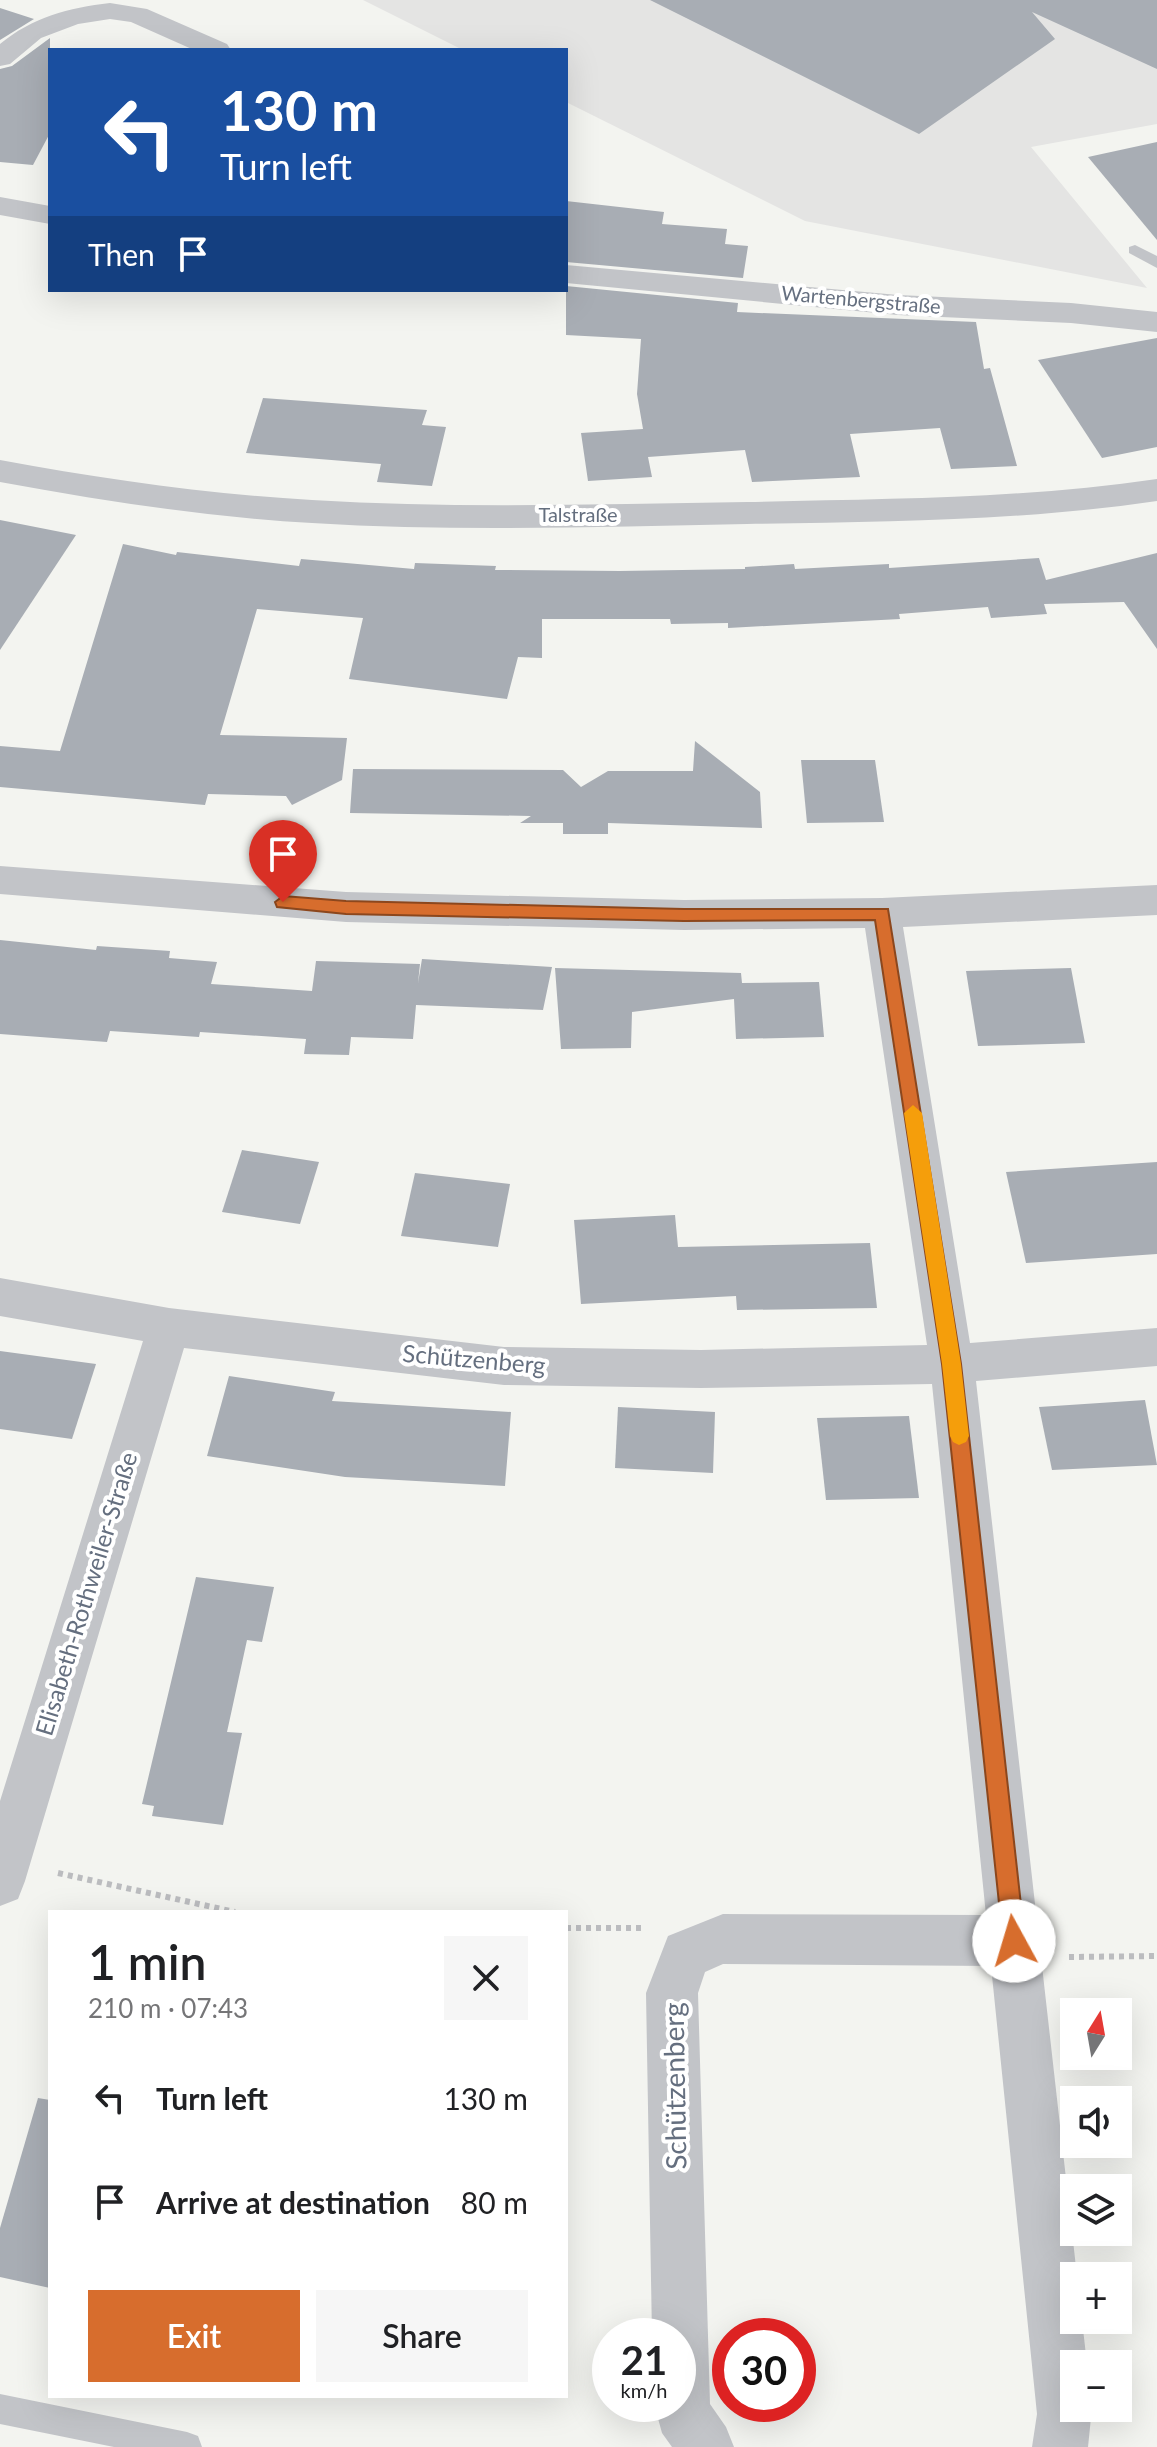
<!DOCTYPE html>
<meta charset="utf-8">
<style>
body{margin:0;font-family:Lato,sans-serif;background:#f6f6f6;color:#202124;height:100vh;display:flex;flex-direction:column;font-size:30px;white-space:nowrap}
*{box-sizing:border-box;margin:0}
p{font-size:26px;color:#757577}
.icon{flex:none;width:44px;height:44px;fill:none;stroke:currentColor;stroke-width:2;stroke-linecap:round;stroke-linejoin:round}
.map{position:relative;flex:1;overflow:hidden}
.drawer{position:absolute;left:48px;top:1910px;width:520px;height:488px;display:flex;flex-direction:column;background:#fff;border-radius:0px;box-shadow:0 8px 32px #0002}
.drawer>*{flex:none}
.top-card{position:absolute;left:48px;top:48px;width:520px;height:244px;border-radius:0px;box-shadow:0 8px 32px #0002;background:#1a4fa0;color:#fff;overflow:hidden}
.needle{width:52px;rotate:11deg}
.fabs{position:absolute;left:1060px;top:1998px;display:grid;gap:16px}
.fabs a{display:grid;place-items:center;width:72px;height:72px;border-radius:0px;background:#fff;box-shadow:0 8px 32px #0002;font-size:40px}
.speed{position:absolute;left:592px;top:2318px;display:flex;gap:16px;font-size:40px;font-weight:700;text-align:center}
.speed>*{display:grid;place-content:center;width:104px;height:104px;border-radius:50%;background:#fff;box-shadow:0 8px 32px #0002;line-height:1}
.speed small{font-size:20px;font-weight:400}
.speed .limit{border:12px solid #d22;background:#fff;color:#111}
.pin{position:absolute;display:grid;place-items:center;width:68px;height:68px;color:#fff;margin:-82px -34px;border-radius:50% 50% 50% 0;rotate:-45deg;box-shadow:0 0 8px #0007}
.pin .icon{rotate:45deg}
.me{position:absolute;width:88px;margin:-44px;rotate:354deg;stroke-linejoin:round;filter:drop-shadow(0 0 6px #0008)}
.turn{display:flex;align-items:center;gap:28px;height:168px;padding:0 40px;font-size:36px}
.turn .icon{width:104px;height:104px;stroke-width:2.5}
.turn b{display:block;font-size:56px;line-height:68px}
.then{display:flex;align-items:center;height:76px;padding:0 40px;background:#0003;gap:16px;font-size:30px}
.round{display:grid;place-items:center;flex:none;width:84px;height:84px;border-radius:0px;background:#f6f6f6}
.headline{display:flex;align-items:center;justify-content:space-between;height:136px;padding:0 40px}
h1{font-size:48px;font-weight:600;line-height:60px}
.action{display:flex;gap:16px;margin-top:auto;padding:16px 40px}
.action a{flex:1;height:92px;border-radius:0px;background:#d76d2d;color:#fff;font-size:32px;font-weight:600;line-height:92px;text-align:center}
.action a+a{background:#f6f6f6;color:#202124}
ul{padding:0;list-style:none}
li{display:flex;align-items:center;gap:24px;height:104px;padding:0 40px}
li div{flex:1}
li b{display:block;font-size:30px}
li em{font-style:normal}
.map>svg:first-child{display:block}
</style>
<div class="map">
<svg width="1157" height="2447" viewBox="0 0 1157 2447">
<rect width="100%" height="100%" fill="#f3f4f0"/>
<!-- built -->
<path fill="#e4e4e3" d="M363 0H1157V124L1031 147 1147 288 805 221 566 102V50H463Z"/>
<!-- building -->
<g fill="#a8adb4">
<path d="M650 0H1157V69L1032 12 1055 39 919 134Z"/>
<path d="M0 8 34 19 0 40Z"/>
<path d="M50 38V133L33 165 0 162V69L12 66Z"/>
<path d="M1157 142V240L1088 157Z"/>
<path d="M566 201 664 212 662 224 727 229 725 244 748 246 743 278 566 262Z"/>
<path d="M566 286 738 303 737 312 976 322 984 369 990 368 1017 466 951 469 940 428 850 434 860 477 752 482 745 450 648 457 652 477 588 481 581 433 643 429 637 394 641 339 566 335Z"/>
<path d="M1157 338V447L1102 458 1038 360Z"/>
<path d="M263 398 427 410 422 425 446 427 432 486 377 482 381 464 246 453Z"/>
<path d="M0 520 76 535 0 650Z"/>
<path d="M123 544 176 555 177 552 299 566 301 559 414 569 415 563 496 566 495 570 620 571 745 569V567L794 564 795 569 889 564V568L1039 558 1046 580 1157 553V649L1124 602 1044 604 1047 614 991 618 988 607 899 614 900 619 728 628V623L671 624 670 619H542V658L518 657 507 699 349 679 363 618 257 609 220 735 347 738 342 780 292 805 286 796 208 794 205 805 0 787V746L60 751Z"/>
<path d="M695 741 760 792 762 828 608 823V834H563V823H520L531 816 350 813 353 769 563 770 581 787 608 771H693Z"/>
<path d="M801 760H875L884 822 807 823Z"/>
<path d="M0 940 96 950 97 946 170 951 169 958 217 962 211 984 312 991 316 961 420 964 418 983 422 959 552 967 543 1010 416 1005 413 1039 351 1037 349 1055 304 1054 306 1039 200 1032 199 1037 110 1031 107 1042 0 1034Z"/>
<path d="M555 968 741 973 742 983 819 982 824 1037 736 1039 734 999 632 1012 631 1048 561 1049Z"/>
<path d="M1071 968 1085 1043 978 1046 966 971Z"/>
<path d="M242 1150 319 1162 300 1224 222 1212Z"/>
<path d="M1157 1162V1254L1026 1263 1006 1172Z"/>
<path d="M415 1173 510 1184 498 1247 401 1236Z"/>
<path d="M675 1215 678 1247 870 1243 877 1308 737 1310 736 1296 581 1304 574 1220Z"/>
<path d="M0 1351 96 1364 72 1439 0 1429Z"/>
<path d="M229 1376 335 1392 332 1401 511 1412 505 1486 345 1477 207 1456Z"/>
<path d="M1145 1400 1157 1465 1052 1470 1039 1407Z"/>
<path d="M618 1407 715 1412 713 1473 615 1468Z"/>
<path d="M909 1416 919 1498 826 1500 817 1418Z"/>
<path d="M196 1577 274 1587 262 1642 247 1640 227 1732 242 1733 223 1825 152 1816 154 1806 142 1804Z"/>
<path d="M38 2098 50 2100V2288L0 2277V2228Z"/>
</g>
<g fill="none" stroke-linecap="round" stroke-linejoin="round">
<!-- path -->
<g stroke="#bbbcbf" stroke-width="6" stroke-dasharray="5 5" stroke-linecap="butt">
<path d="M58 1873 235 1912"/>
<path d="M566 1928H641"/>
<path d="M1069 1957 1157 1956"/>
</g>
<!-- lane -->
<g fill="#c2c4c8" fill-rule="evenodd">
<path d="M1135 245 1157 256V268L1129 253V247Z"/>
<path d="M0 2394 187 2432 198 2436 202 2447H114L0 2424Z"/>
</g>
<!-- street -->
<g fill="#c2c4c8" fill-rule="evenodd">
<path d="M110 3 147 9 227 44 231 50H194L131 22 110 19 78 24 41 38 10 64 0 66V44C33 17 68 8 110 3Z"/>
<path d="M0 197 50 206V224L0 215Z"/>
<path d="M566 265 898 295 1071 303 1157 312V332L1071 323 898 315 566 283Z"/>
<path d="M0 460C103 479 207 494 312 500 457 509 602 504 747 502 884 499 1021 499 1157 479V501C1021 521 884 522 747 524 602 527 457 532 312 523 207 517 103 501 0 482Z"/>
<path d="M0 866 346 892 684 900 882 898 1157 885V915L903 927 970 1343 1157 1328V1366L976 1381 1077 2276H1074V2320H1082L1087 2364H1074V2408H1092L1088 2447H1032L1037 2414 991 1966 723 1964 705 1972 698 1993 710 2404 726 2427 734 2447H672L662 2433 654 2404H678V2336H652L646 1993 668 1936 723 1914 986 1915 932 1384 701 1388 504 1385 184 1348 25 1881 18 1899 0 1906V1801L143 1341 0 1316V1278L169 1308 504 1347 701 1350 927 1345 865 928 684 930 346 922 0 894Z"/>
</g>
</g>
<!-- route -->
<path fill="#d76d2d" stroke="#8c471d" stroke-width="2" d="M283 896 346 901 684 909H888L961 1364 1025 1941 1021 1949 1014 1952 1006 1949 1003 1941 942 1364 875 920 684 921 346 914 277 907 275 902Z"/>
<!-- slow -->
<path fill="#f59e0b" d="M913 1105 922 1113 961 1364 969 1436 966 1442 959 1445 953 1442 950 1436 942 1364 904 1113Z"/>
<g text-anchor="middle" stroke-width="8" stroke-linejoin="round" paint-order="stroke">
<!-- far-street labels -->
<g font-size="20" fill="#656f7f" stroke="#fff">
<text transform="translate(861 300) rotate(5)" y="7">Wartenbergstraße</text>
<text x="578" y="522">Talstraße</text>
</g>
<!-- street labels -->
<g font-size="24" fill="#656f7f" stroke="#fff">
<text transform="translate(474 1360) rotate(5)" y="8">Schützenberg</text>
<text transform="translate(87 1594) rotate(-73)" y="8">Elisabeth-Rothweiler-Straße</text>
</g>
<!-- near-street labels -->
<g font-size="28" fill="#656f7f" stroke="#fff">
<text transform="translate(675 2086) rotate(-91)" y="10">Schützenberg</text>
</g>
</g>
</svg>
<div class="fabs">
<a><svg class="needle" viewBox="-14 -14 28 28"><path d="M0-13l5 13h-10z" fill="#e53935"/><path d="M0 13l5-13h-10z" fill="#757577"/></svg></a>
<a><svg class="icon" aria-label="sound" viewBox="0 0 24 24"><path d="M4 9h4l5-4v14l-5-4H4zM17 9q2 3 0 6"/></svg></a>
<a><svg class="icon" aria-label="layers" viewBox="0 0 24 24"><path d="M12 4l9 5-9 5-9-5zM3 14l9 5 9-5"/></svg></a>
<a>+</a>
<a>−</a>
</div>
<div class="speed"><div>21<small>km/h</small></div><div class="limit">30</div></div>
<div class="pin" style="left:283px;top:902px;background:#d93025"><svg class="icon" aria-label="arrive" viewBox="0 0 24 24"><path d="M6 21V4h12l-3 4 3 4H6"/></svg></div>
<svg class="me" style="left:1014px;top:1941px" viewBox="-20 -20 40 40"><circle r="19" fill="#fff"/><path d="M0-13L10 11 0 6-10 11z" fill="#d76d2d"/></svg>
<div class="top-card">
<div class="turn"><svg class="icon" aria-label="left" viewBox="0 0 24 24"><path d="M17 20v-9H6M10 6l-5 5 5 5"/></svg><div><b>130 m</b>Turn left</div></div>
<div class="then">Then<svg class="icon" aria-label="arrive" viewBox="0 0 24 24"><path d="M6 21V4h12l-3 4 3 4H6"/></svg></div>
</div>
<section class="drawer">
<div class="headline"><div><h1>1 min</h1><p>210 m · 07:43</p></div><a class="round"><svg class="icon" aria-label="close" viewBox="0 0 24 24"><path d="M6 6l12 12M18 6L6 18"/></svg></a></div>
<ul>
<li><svg class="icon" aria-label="left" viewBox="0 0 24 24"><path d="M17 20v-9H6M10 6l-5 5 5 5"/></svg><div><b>Turn left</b></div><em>130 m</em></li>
<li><svg class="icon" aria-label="arrive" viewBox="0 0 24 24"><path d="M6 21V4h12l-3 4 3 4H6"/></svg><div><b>Arrive at destination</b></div><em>80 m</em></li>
</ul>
<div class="action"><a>Exit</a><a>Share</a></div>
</section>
</div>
